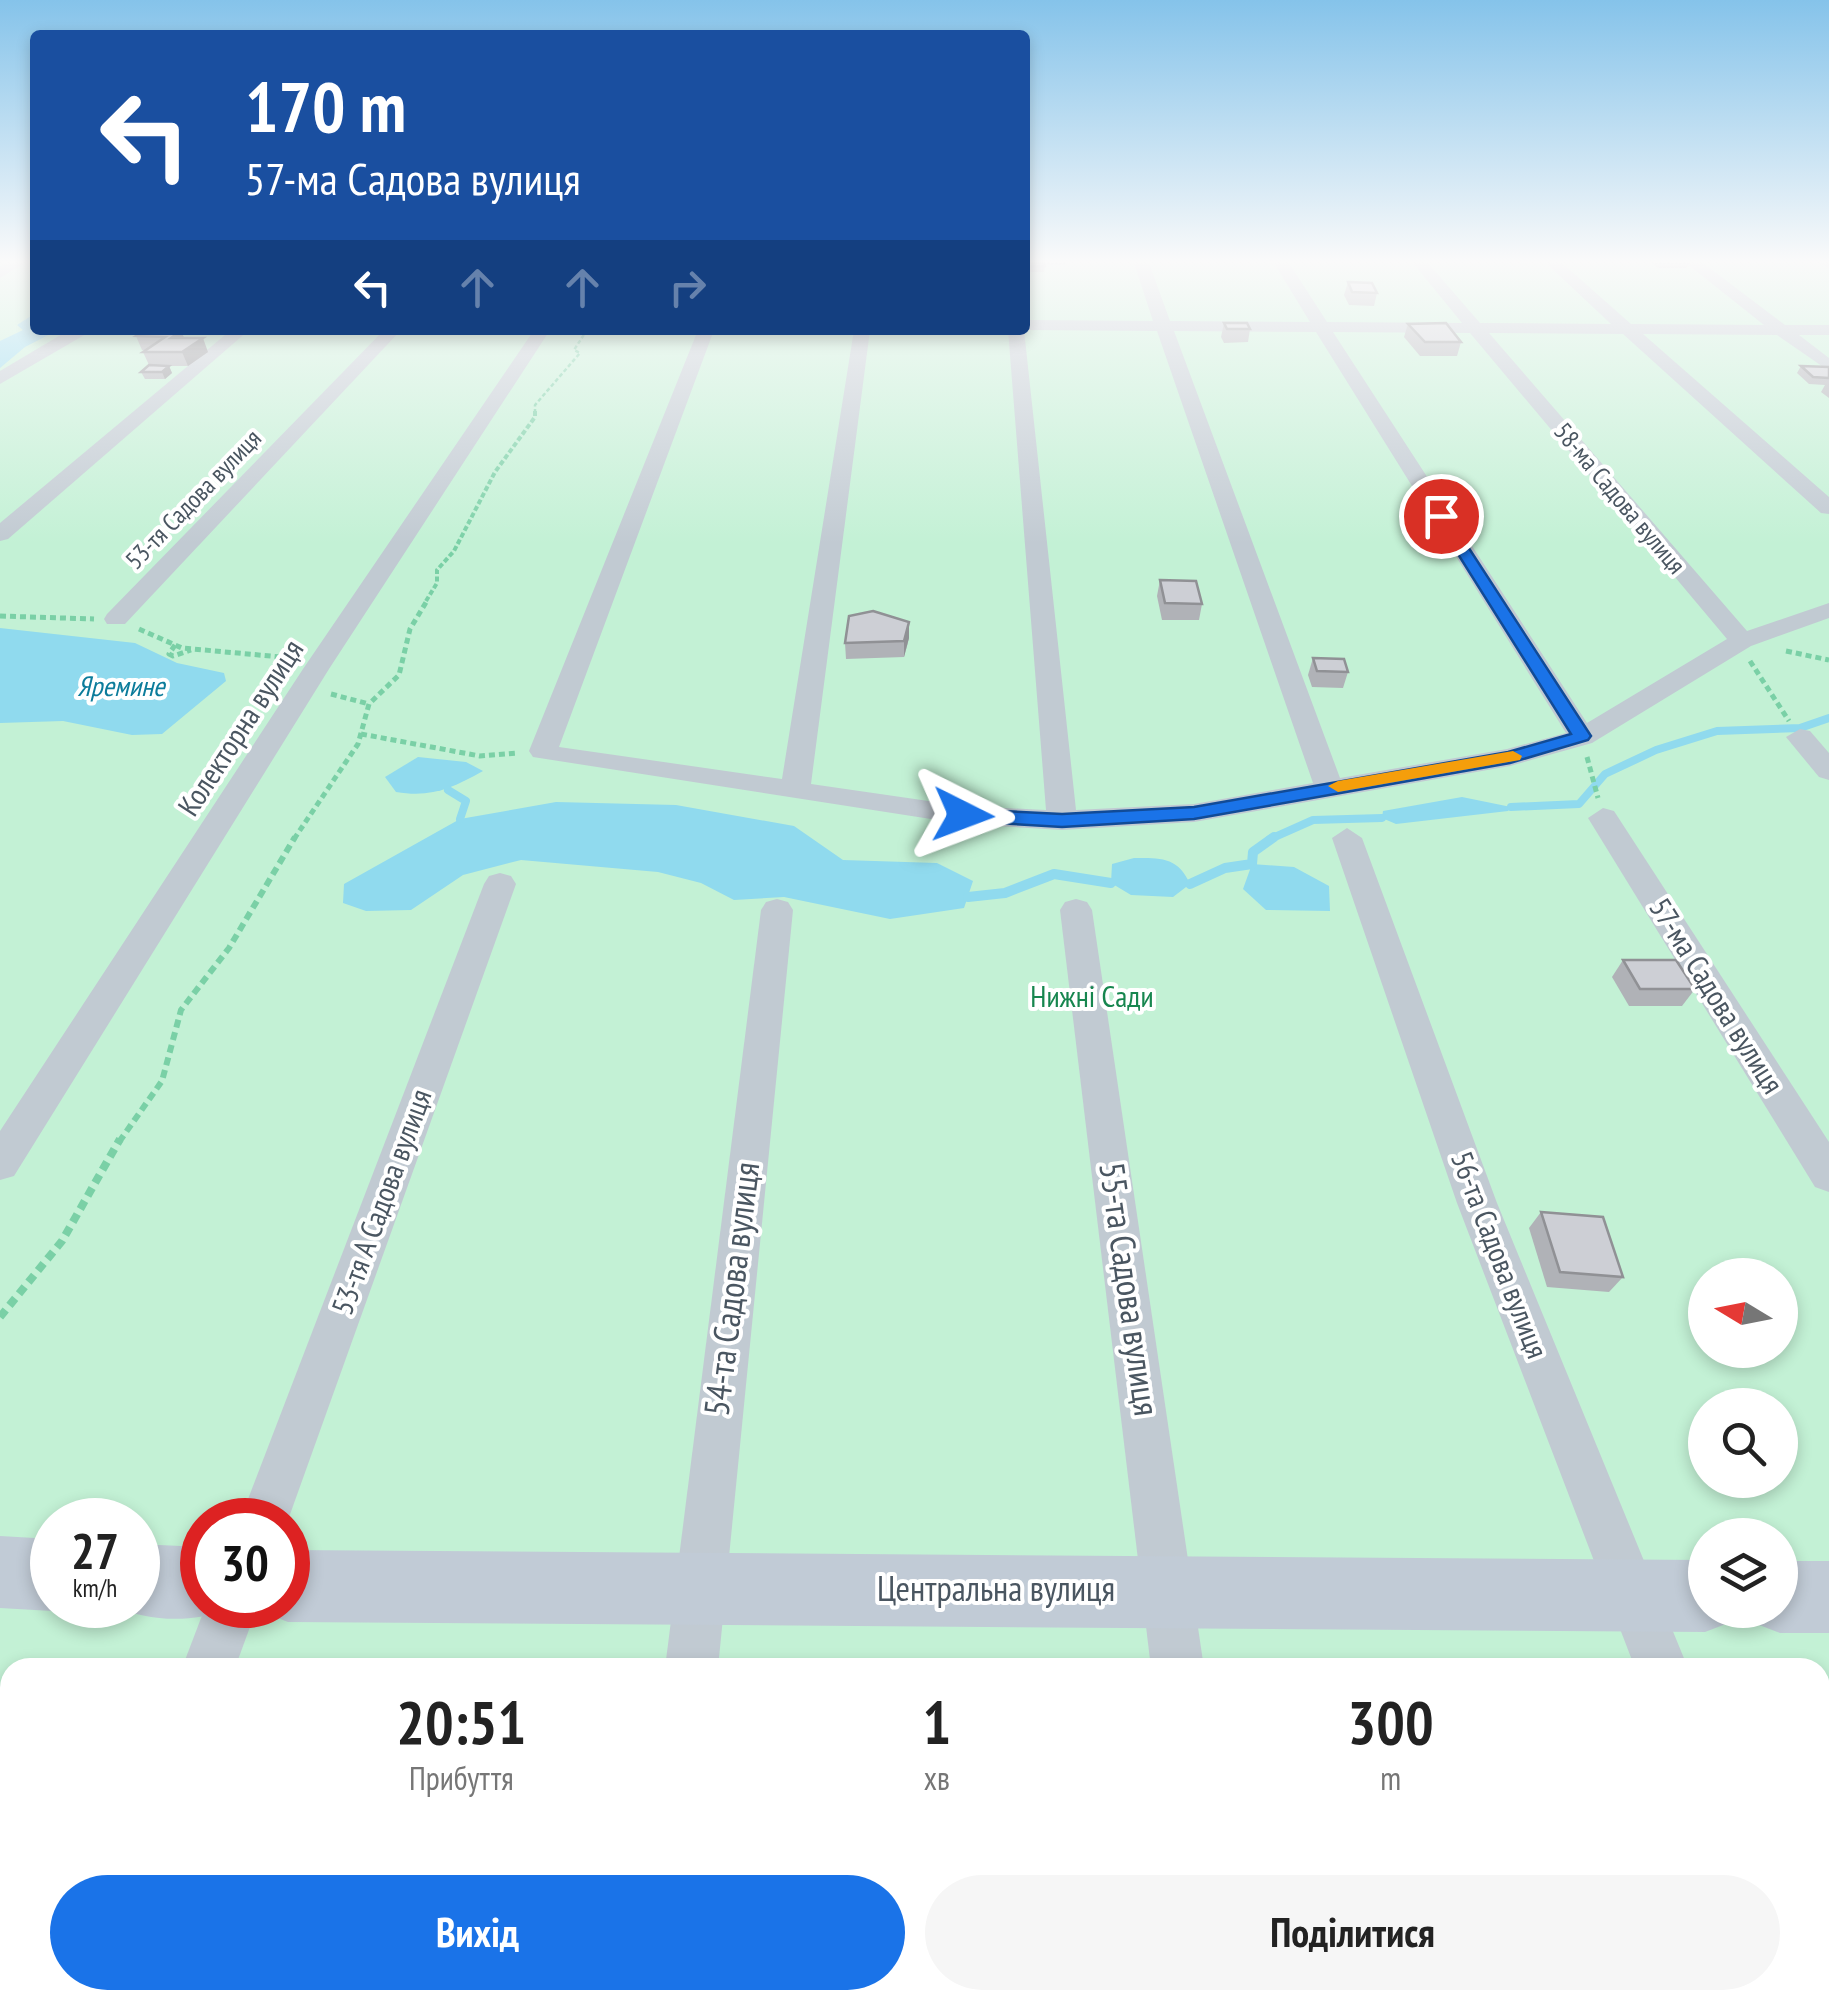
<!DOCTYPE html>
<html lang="uk">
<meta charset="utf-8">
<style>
body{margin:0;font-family:"PT Sans Narrow",sans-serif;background:#f6f6f6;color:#222;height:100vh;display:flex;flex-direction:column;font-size:38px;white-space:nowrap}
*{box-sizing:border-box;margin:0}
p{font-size:32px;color:#767676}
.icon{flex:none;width:55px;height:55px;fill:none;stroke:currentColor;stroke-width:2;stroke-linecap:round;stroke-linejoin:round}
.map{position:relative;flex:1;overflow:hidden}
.details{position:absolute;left:0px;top:1658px;width:1830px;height:352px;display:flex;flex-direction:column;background:#fff;border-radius:30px 30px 0 0;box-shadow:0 5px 15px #0003}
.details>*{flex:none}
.guide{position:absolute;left:30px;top:30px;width:1000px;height:305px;border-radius:10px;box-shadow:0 5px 15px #0003;background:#1a4fa0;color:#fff;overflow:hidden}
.needle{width:65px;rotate:280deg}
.buttons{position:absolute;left:1688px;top:1258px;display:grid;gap:20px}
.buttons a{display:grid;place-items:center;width:110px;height:110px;border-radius:50%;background:#fff;box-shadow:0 5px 15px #0003;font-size:50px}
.speed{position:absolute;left:30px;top:1498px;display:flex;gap:20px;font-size:50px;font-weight:700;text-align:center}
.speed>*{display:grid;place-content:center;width:130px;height:130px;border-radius:50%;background:#fff;box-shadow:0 5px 15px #0003;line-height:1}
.speed small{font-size:25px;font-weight:400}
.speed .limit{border:15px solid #d22;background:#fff;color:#111}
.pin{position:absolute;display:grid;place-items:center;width:85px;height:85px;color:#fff;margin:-42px;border:5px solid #fff;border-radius:50%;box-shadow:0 2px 10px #0007}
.me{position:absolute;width:110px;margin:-55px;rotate:93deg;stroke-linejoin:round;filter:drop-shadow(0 0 8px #0008)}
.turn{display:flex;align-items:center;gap:35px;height:210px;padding:0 50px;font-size:45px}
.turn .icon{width:130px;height:130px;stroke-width:2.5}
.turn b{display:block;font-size:70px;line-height:85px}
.lanes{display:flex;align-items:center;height:95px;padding:0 50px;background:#0003;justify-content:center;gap:50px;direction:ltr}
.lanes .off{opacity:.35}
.eta{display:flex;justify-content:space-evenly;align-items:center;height:170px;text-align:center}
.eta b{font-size:60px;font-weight:800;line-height:70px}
.action{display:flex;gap:20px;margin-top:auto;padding:20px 50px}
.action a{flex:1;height:115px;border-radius:60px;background:#1a73e8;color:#fff;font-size:40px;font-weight:800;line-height:115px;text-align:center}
.action a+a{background:#f6f6f6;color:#222}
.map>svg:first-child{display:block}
</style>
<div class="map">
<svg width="1829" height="2008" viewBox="0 0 1829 2008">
<rect width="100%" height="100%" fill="#f5f3f3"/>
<!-- green -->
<path fill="#c3f1d5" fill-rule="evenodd" d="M0 263H35V330H1025V263H1829V2008H0ZM1705 1275H1780V1350H1705ZM1705 1405H1780V1480H1705ZM52 1520H138V1605H52ZM202 1520H288V1605H202ZM1705 1535H1780V1610H1705ZM10 1668H1820V2000H10Z"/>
<!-- water -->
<g fill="#90daee">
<path d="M34 314 35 330H58L25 347 0 368V341L23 330 17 325Z"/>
<path d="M0 628 135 643 177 663 224 673 226 681 162 734 132 735 63 721 0 723Z"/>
<path d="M418 757 466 762 483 771C452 788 432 798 396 792L385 777Z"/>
<path d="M1462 797 1511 807 1508 811 1396 824 1382 818 1383 811Z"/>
<path d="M556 802 676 805 794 826 843 860 937 863 973 881 964 908 890 919 784 897 734 900 701 883 658 872 521 860 463 875 411 910 366 911 343 903 344 884 460 819Z"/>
<path d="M1134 858C1161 858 1178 857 1190 884L1173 897 1131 895 1111 883 1112 864Z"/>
<path d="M1252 864 1294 867 1329 886 1330 911 1266 910 1243 889Z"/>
</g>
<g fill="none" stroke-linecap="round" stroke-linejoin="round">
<!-- stream-far1 -->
<g stroke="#90daee" stroke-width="8">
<path d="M448 790 466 801 460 819"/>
<path d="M1511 807 1579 804 1605 774 1656 750 1717 731 1800 728 1829 718"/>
<path d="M1270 839 1313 820 1382 818"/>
</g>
<!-- stream -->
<g stroke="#90daee" stroke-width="10">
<path d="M1190 884 1225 868 1252 864 1253 852 1274 837"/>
<path d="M968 897 1005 893 1054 874 1111 883"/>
</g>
<!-- path-far4 -->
<path stroke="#7ad0a6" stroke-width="2.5" stroke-dasharray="4 2.5" stroke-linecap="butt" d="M535 413V405L580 353 574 350 587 330"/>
<!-- path-far3 -->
<path stroke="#7ad0a6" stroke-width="4" stroke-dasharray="5 2.5" stroke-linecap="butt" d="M426 601 437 583V570L454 551 495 472 535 417V410"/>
<!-- path-far2 -->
<g stroke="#7ad0a6" stroke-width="5" stroke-dasharray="6 4" stroke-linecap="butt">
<path d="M0 616 94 619"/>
<path d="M139 629 182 648 292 658"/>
<path d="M175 645 169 654 173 656 191 650"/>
<path d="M1786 651 1829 660"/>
<path d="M1750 661 1789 721"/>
<path d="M331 694 369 704"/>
<path d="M361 734 480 756 517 753"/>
<path d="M1587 757 1598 798"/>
<path d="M294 839 358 744 369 704 399 675 410 629 428 599"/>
</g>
<!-- path-far1 -->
<path stroke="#7ad0a6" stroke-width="6" stroke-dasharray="8 5" stroke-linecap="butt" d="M119 1142 162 1081 181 1010 229 948 295 837"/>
<!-- path -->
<path stroke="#7ad0a6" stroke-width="8" stroke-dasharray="9 6" stroke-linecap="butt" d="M0 1317 62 1241 120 1139"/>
<!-- street -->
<g fill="#c1cad2" fill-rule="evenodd">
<path d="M6 263H24L0 278V267Z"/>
<path d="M1134 263H1149L1170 321 1310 322 1274 263H1289L1327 322 1462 323 1413 263H1428L1480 323 1611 324 1546 263H1562L1631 324 1764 325 1686 263H1703L1785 325H1829V335H1799L1829 358V371L1777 335 1643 334 1829 497V514L1821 513 1623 334 1489 333 1747 631 1829 603V618L1751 646 1592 743 1510 766 1194 822 1062 830 963 824 533 757 529 751 698 330H714L559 747 782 779 854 330H870L811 784 963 806 1046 810 1008 330H1024L1076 810 1194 804 1313 783 1157 331 1025 330V320L1153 321ZM1174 331 1316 332 1566 733 1507 749 1340 778ZM1333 332 1470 333 1727 639 1587 723Z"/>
<path d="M1821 263H1829V269Z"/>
<path d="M69 330H93L0 384V371Z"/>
<path d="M231 330H249L8 539 0 541V523Z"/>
<path d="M384 330H401L125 624H107L104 619 107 614Z"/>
<path d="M534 330H550L329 669 14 1176 0 1180V1131L303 669Z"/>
<path d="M1800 729 1810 731 1829 753V780L1819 777 1786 737Z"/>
<path d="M1603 808 1614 811 1829 1142V1192L1815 1187 1588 818Z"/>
<path d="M1347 828 1362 838 1497 1203 1688 1668H1635L1457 1203 1332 838Z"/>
<path d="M500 873 511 876 516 884 288 1520H240L484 884 489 876Z"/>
<path d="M777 899 788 902 793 910 718 1668H665L761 910 766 902Z"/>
<path d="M1076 899 1087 902 1092 910 1204 1668H1151L1060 910 1065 902Z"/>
<path d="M206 1605H258L235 1668H182Z"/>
<path d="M46 2000H108L105 2008H43Z"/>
<path d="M617 2000H679L678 2008H616Z"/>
<path d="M1180 2000H1242L1243 2008H1181Z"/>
<path d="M1749 2000H1811L1814 2008H1752Z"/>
</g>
<!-- secondary -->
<g fill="#c1cbd6" fill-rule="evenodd">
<path d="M0 1536 52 1539V1605H66L52 1611 0 1608Z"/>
<path d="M138 1544 202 1547V1605H229L228 1609C190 1624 149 1621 112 1606L138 1605Z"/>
<path d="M288 1550 1705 1560V1610H1736L1731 1622 1705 1632 288 1622 262 1612 260 1605H288Z"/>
<path d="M1780 1561H1829V1633H1780L1754 1623 1749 1610H1780Z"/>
</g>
</g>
<!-- wall -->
<g fill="#b0b2b7">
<path d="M1028 263H1065V265H1045L1044 272H1027Z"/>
<path d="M1652 263H1689L1687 268H1658Z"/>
<path d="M1348 282 1377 293 1374 306 1349 305 1344 295Z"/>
<path d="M1224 323 1250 329 1248 342 1224 343 1221 337Z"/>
<path d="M1408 324 1461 342 1457 356H1420L1404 337Z"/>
<path d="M181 331 184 338 208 352 188 366H169L172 373 165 379H145L141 372 149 365 143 352 146 350H142L136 336Z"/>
<path d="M1801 366 1829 368V398L1821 392 1825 385 1809 384 1797 373Z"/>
<path d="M1160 580 1202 604 1199 620H1162L1157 596Z"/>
<path d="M909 622V638L904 657 846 659 845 643Z"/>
<path d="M1313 658 1348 672 1343 688 1312 687 1308 675Z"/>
<path d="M1623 960 1695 989 1682 1006H1629L1612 977Z"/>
<path d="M1541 1212 1623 1277 1609 1292 1547 1287 1529 1228Z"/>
</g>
<!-- shaded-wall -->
<g fill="#909195">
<path d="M181 331 187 344 171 338Z"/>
<path d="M203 338 208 352 188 366 182 352Z"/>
<path d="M169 366 172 373 165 379 162 372Z"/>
<path d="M909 622V638L904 657V641Z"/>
</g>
<!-- building -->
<g fill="#cdcfd5" stroke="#909195" stroke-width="2.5">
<rect x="1028" y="263" width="17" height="3"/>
<path d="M1348 282 1372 283 1377 293 1352 292Z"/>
<path d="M1224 323H1247L1250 329H1227Z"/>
<path d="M1446 323 1461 342H1425L1408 324Z"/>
<path d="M145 330 181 331 171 338H203L182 352H143L165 337 136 336Z"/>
<path d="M149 365 169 366 162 372H141Z"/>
<path d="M1801 366 1829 367V378L1813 377Z"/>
<path d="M1160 580 1196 581 1202 604 1165 603Z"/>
<path d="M873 611 909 622 904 641 845 643 849 616Z"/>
<path d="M1313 658 1344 659 1348 672 1317 671Z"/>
<path d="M1623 960H1676L1695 989H1640Z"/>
<path d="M1541 1212 1603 1217 1623 1277 1560 1272Z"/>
</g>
<!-- sky -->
<linearGradient id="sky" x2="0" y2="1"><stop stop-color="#85c3ea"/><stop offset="0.48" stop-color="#fafafa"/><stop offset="1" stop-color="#fafafa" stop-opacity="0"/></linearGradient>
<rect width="1829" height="544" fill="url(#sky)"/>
<!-- route -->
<path fill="#1a73e8" stroke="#114b97" stroke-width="2.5" d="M1441 512 1448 516 1591 736 1588 740 1510 763 1194 819 1062 827 963 821 954 815 963 809 1062 814 1194 807 1508 752 1571 734 1434 516Z"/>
<!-- slow -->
<path fill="#f59e0b" d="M1513 751 1522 756 1520 760 1338 792 1328 786 1338 781Z"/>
<g text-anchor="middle" stroke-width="8" stroke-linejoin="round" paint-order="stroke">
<!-- far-street labels -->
<g font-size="25" fill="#4a5661" stroke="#fff">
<text transform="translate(1620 498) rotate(50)" y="9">58-ма Садова вулиця</text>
<text transform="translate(193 499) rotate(-46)" y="9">53-тя Садова вулиця</text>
</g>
<!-- far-water labels -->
<g font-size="28" font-style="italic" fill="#0c7c9b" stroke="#fff">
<text x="121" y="696">Яремине</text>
</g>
<!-- street labels -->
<g font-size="30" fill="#4a5661" stroke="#fff">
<text transform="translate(241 728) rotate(-57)" y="10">Колекторна вулиця</text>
<text transform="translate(1716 996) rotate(58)" y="10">57-ма Садова вулиця</text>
<text transform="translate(382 1202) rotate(-70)" y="10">53-тя А Садова вулиця</text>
<text transform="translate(1499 1255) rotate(69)" y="10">56-та Садова вулиця</text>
</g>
<!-- park labels -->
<g font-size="30" fill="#17864f" stroke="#fff">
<text x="1092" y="1007">Нижні Сади</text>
</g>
<!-- near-street labels -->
<g font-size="35" fill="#4a5661" stroke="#fff">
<text transform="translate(732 1289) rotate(-83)" y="12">54-та Садова вулиця</text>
<text transform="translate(1129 1289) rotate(82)" y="12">55-та Садова вулиця</text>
<text x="996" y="1601">Центральна вулиця</text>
</g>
</g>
</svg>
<div class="buttons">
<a><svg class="needle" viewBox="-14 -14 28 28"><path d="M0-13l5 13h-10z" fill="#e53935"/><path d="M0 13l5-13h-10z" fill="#767676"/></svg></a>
<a><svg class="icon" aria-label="search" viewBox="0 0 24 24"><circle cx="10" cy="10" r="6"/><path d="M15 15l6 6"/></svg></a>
<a><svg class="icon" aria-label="layers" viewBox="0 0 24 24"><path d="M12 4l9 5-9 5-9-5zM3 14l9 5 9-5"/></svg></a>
</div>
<div class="speed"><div>27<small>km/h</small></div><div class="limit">30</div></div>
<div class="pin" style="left:1441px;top:516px;background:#d93025"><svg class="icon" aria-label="arrive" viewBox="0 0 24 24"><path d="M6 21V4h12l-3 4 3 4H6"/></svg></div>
<svg class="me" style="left:963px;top:815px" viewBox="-20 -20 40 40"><path d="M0-17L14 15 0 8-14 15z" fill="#1a73e8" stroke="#fff" stroke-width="4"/></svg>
<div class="guide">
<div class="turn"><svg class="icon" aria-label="left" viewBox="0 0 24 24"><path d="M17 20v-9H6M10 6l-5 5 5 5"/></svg><div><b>170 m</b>57-ма Садова вулиця</div></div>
<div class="lanes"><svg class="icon" aria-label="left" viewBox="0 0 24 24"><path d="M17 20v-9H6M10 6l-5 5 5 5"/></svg><svg class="icon off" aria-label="ahead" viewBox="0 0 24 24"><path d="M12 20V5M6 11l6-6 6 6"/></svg><svg class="icon off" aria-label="ahead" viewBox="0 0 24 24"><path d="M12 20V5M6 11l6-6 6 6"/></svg><svg class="icon off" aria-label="right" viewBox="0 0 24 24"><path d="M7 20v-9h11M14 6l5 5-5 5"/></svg></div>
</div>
<section class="details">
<div class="eta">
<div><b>20:51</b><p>Прибуття</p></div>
<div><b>1</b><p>хв</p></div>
<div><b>300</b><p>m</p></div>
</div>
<div class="action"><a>Вихід</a><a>Поділитися</a></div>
</section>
</div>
